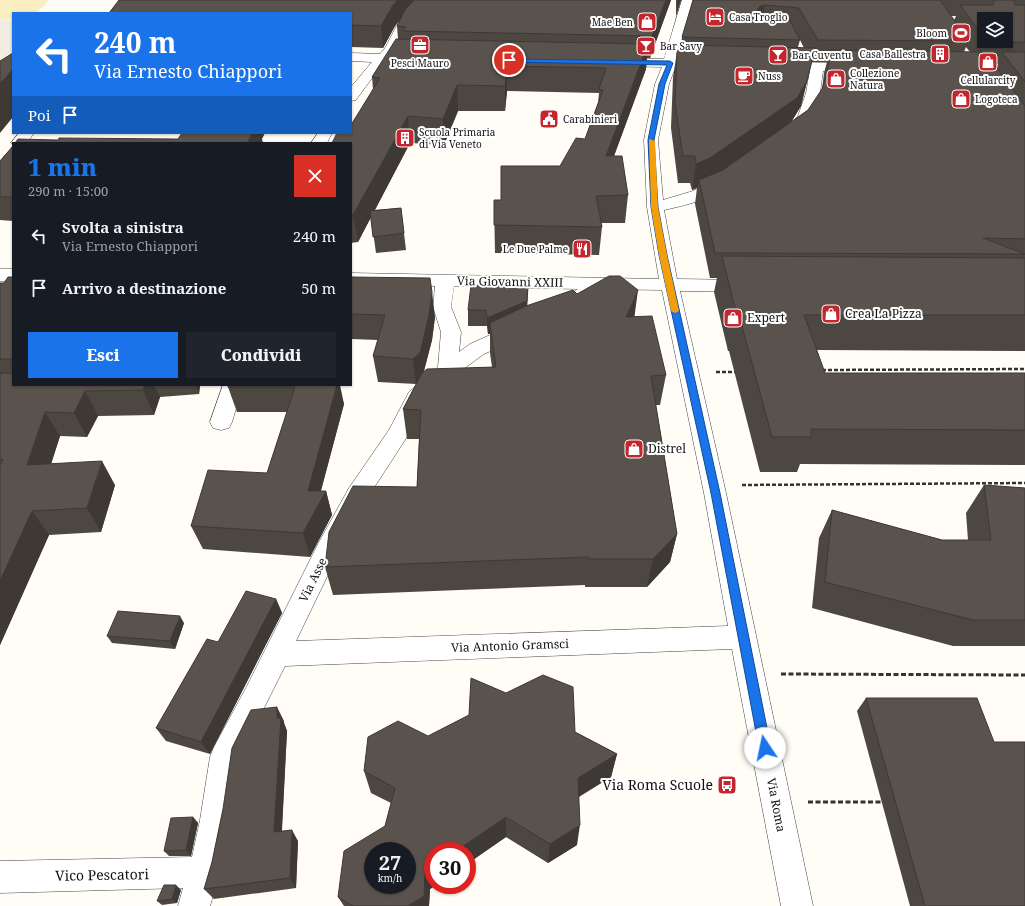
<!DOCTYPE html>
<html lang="it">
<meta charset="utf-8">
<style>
body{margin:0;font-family:"Noto Serif",serif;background:#20242c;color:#f1f3f6;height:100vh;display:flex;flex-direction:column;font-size:15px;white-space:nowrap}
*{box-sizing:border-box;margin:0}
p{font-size:13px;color:#9ea1a6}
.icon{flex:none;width:22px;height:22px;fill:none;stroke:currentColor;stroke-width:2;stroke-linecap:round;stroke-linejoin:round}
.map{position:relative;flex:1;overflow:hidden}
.details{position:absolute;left:12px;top:142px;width:340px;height:244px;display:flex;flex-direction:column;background:#171b24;border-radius:0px;box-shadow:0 1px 3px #0004}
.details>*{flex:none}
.top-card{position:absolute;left:12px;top:12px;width:340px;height:122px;border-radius:0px;box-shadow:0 1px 3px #0004;background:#1a73e8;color:#fff;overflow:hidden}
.controls{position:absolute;left:977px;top:12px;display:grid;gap:8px}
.controls a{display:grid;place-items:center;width:36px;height:36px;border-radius:0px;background:#171b24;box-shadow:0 1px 3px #0004;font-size:20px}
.speed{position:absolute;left:364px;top:842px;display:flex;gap:8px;font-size:20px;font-weight:700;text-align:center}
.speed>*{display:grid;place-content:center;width:52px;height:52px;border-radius:50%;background:#171b24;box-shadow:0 1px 3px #0004;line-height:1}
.speed small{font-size:10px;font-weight:400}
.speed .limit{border:6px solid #d22;background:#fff;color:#111}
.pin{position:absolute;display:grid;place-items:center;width:34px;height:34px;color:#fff;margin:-17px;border:2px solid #fff;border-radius:50%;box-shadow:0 1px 4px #0007}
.me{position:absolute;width:44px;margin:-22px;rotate:349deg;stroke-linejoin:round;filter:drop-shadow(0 0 3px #0008)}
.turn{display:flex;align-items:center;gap:14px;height:84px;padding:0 16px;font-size:18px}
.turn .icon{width:52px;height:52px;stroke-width:2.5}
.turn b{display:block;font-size:28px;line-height:34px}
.then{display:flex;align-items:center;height:38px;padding:0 16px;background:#0003;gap:8px;font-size:15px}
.round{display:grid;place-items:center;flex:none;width:42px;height:42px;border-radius:0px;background:#20242c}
.headline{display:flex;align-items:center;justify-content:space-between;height:68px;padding:0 16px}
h1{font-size:24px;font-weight:800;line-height:30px;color:#1a73e8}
.action{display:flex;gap:8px;margin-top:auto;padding:8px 16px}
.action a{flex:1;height:46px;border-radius:0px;background:#1a73e8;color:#fff;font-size:16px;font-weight:800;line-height:46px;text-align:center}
.action a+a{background:#20242c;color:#f1f3f6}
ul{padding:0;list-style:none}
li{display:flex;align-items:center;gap:12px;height:52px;padding:0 16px}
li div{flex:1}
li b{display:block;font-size:15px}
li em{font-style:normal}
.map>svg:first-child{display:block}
</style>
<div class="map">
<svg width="1025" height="906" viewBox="0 0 1025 906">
<rect width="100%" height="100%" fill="#fffdf5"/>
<!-- sand -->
<path fill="#fbeec1" d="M0 0H49C35 17 33 13 13 13V19L0 20Z"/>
<!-- plaza -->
<rect fill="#f1ede2" x="0" y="20" width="13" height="52"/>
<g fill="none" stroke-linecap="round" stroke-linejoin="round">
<defs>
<g id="minor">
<path d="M420 0H432L406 31 394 54 419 56 421 59 419 62H386L375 74 356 100 351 101V87L372 62 351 61V53L380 54 385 48 396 27Z"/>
<path d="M682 0H694L678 60 689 61 691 64 689 67 675 68 669 84 658 140 663 200 693 191 717 179 723 177 729 179 731 182C720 198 682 206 664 210L677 279 746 280 752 282 755 286 752 290 746 292 680 291 726 493 813 906H781L732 649 285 666 238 760 230 820 220 872 210 906H178L183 888 0 893V861L192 857 200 820 210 757 214 747 247 686 318 544 349 488 389 430 409 392 438 367 441 332 433 307 435 286 351 285V273L659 279 647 207 644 140 655 84 662 67 616 66 611 65 609 62 611 59 616 58 664 59ZM454 286 578 289 561 302 559 306 561 310C577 314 588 300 598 289L662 290 704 493 728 626 296 641 338 554 366 500 405 440 424 402 455 375 484 354 524 336 527 331 524 326 517 325 510 326 470 344 459 352 461 332 451 307Z"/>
<path d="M780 62 856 63 861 64 863 67 861 70 856 71H823L820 93 812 118 794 136 789 137 784 136 782 133 798 116 806 93 810 70 775 69 773 66 775 63Z"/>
<path d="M19 133H34L27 143H13V145L11 143Z"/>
<path d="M318 133H332L327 143H311Z"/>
<rect x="0" y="269" width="13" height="12"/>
<path d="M223 385H243L232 422 229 428 221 430 213 428 210 422Z"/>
</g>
</defs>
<!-- minor casing -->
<use href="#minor" stroke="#444" stroke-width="1"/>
<!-- path-far1 -->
<g stroke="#333" stroke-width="2.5" stroke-dasharray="4 2" stroke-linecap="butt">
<path d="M822 370 1025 369"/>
<path d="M716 372H737"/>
<path d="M742 485 1025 483"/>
</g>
<!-- path -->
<g stroke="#333" stroke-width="3" stroke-dasharray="5 2.5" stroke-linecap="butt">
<path d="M781 674 1025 675"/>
<path d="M808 802H882"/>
</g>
<!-- minor -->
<use href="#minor" fill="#fff" fill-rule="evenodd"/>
</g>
<!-- wall -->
<g fill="#4d4742" fill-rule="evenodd">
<path d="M671 0 650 58H647L646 69 614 156 628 195 625 223H601L602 227 599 255 495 253 494 200H501L560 166 585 139 598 103 599 93 507 91 505 111H458L444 145 410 143 375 210 401 208 406 250 376 253 371 217 358 242 351 243V133L373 89 372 77 398 39 397 26 400 20 395 26 383 48 351 47V13Z"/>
<path d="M676 0H681L676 16Z"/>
<path d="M693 0H1025V351L817 350 825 373H1025V465L800 464 797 472H760L729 351H728L714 292 717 278H710L695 204 697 188 692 190 690 183H678L671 128 673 77 677 52 681 45 682 37ZM951 16H956L954 20ZM984 19 1006 41H984ZM800 40 804 48 798 47ZM966 47 970 52H964ZM812 62H827L824 73 822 90 808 110 791 122 801 106ZM994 64H998L996 67Z"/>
<path d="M13 146V221L0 220V161Z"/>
<path d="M13 277V385H200L199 394 160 397 154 415 98 416 87 437 60 436 51 464 115 485 101 532 49 535 0 645V283H4Z"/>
<path d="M351 277 435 317 432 340 424 371 492 367 490 353V334H488L487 326H468V310L527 306 577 294 634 316 666 375 660 405H656L677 534 670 562 647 587H585V585L333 595 325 567 417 487 419 439H407L403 409 416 384 378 382 373 356 378 340 351 339Z"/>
<path d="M337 385 344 404 321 491H326L332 515 310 557 203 549 191 526 267 473 287 412H237L228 387Z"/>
<path d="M984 485 1025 488V646H953L812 608 819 538 832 510 942 540H968L966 513Z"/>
<path d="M276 599 282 613 210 754 166 741 156 728 218 642Z"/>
<path d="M184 623 175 649 112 643 107 636Z"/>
<path d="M866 698 994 742 1025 906H910L857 711Z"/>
<path d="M284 721V723L287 731 282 831 298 841 296 888 214 899 204 889 212 862 223 809Z"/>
<path d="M575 732 617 754 611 777 579 797 577 845 548 863 506 837 467 864V851L433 885H436L430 889 429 906H344L338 897 385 826 391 803 371 793 364 771 428 736Z"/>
<path d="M193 817 198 823 191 856H169L164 851Z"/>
<path d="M181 890 177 903 162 905 157 901Z"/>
</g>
<!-- shaded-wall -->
<g fill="#3f3936">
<path d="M397 0H418L395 26 383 48 381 26 393 5Z"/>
<path d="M666 0H671L650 58 652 36Z"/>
<path d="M678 0H681L676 16Z"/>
<path d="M765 5 760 26 757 10 760 6Z"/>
<path d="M648 44 646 69 604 183 606 156Z"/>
<path d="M507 66V91L505 111V86Z"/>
<path d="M13 69V110L12 112 13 114V117L0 133V83Z"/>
<path d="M807 81 801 106 790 124 705 185 699 180 697 188 692 190 696 164Z"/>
<path d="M457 85 458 111 444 145 443 119Z"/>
<path d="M408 116 410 143 358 242 353 215Z"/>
<path d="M252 133H265L262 139 263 143H247Z"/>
<path d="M528 287 527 317 490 323V334H488L487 318Z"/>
<path d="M638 290 634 320 626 317Z"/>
<path d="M432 292 435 317 432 340 422 378 416 384 413 359Z"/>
<path d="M145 385H154L160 397 154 415 143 390Z"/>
<path d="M196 385H200L199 394Z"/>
<path d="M337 385H340L344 404 316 508 326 491 332 515 310 557 303 533 308 491Z"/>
<path d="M85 391 98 416 87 437 74 413Z"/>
<path d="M45 412 60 436 43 489 27 465Z"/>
<path d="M102 461 115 485 101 532 87 508Z"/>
<path d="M32 511 49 535 0 645V581Z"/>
<path d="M677 534 670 562 647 587 653 559Z"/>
<path d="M276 599 282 613 210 754 201 742Z"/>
<path d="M180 616 184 623 175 649 170 641Z"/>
<path d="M277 707 284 721V723L287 731 281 843 274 832Z"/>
<path d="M617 754 611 777 574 799 578 778Z"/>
<path d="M193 817 198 823 191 856 186 850Z"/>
<path d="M506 817V837L467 864V851H456Z"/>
<path d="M580 825 577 845 548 863 550 844Z"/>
<path d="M292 830 298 841 296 888 290 878Z"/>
<path d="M433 866V885H436L430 889 429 906H408L425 872Z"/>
<path d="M176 885 181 890 177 903 172 899Z"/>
</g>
<!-- building -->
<g fill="#5a524d" stroke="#3f3936" fill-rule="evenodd">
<path d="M119 0H397L393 5 381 26 351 25V13H109Z"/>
<path d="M414 0H666L652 36 403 31 406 27 397 26 405 10Z"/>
<path d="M693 0H940L969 41 818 40 799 8 765 5 760 6 757 10 759 14 788 17 800 40 682 37Z"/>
<path d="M994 0H1014L1015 5H1025V42H990L989 41H1006V19H984V37L982 35 960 5H993Z"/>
<path d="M396 39 648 44 606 156H622L628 195 596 196 602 227 494 225V200H501V166H560L576 138 585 139 603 90 599 89 606 68 507 66 505 86 457 85 443 119 408 116 353 215H351V143H332L337 133H351V125L380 78 372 77Z"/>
<path d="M680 45 815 48 807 81 797 98 710 158 696 164 695 156H683L675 103 677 52Z"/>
<path d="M830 50 982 52 990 59 1025 106V239L983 238 1025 254 715 253 699 180 723 170 808 110 822 89 827 74Z"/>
<path d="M1002 52H1025V82Z"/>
<path d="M13 53V69L0 83V61Z"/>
<path d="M182 133H252L247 143H15L18 139 58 140 59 138 178 139Z"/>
<path d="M13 146V197H0V161Z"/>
<path d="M401 208 404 233 373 237 370 211Z"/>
<path d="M722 256 1025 258V315H804L825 373H1025V430L811 429V437H772L739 315H737Z"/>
<path d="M609 276H620L638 290 626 317 652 316 666 375 651 376 677 534 653 559H588V557L325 567 329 532 353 486 417 487 421 410 403 409 422 373 427 369 496 367 490 323 526 306 573 290 577 294Z"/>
<path d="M8 277H13V359H0V283H4Z"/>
<path d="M351 277 430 278 432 292 429 315 420 353 413 359 373 356 385 315 351 314Z"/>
<path d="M471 285 528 287 527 301 487 318 486 310H468Z"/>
<path d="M0 373H13V385H145L143 390 85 391 74 413 45 412 27 465 102 461 87 508 32 511 0 581V466L3 459 0 460Z"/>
<path d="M228 385H337L308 491H326L303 533 191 526 208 470 267 473 295 387H228Z"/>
<path d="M984 485 1025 488V620H973L825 582 832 510 942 540H991Z"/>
<path d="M246 591 276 599 201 742 156 728 207 639 218 642Z"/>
<path d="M118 611 180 616 170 641 107 636Z"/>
<path d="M543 675 573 687 575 732 617 754 578 778 580 825 550 844 506 817 456 851H433V866L425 872 424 896 408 906H353L338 897 344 851 385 826 395 788 364 771 368 737 398 721 428 736 469 715 471 678 506 693ZM373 851H407V885H373Z"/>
<path d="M866 698H977L994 742H1025V906H925Z"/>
<path d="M277 707V718H281L274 832 292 830 290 878 204 889 212 862 223 809 232 748 251 710Z"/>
<path d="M193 817 186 850 164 851 171 818Z"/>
<path d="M164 885H176L172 899 157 901Z"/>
</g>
<!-- route -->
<path fill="#1a73e8" stroke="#114b97" d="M509 59 670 61 673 63 665 84 654 140 658 207 667 255 720 493 771 748 769 752 765 754 761 752 759 748 711 493 659 255 651 207 648 140 659 84 667 65 507 62V59Z"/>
<!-- slow -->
<path fill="#f59e0b" d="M649 139 655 141 658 207 667 255 679 311 675 313 671 311 659 255 651 207Z"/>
<!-- icons -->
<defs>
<symbol id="hotel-square" viewBox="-11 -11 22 22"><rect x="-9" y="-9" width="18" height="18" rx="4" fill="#c4262e" stroke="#fff"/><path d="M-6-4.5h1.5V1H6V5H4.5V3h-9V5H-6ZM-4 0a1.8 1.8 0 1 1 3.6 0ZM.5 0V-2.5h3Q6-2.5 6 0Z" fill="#fff"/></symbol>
<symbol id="shop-square" viewBox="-11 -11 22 22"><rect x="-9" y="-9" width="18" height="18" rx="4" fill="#c4262e" stroke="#fff"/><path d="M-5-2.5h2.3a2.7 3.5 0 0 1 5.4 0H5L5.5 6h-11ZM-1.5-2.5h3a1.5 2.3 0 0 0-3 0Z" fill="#fff"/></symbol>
<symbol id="stadium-square" viewBox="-11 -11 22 22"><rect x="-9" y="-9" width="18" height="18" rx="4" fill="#c4262e" stroke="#fff"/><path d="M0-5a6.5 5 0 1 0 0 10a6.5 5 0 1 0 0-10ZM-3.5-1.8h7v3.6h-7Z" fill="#fff"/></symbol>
<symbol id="office-square" viewBox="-11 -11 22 22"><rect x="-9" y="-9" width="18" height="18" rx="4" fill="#c4262e" stroke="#fff"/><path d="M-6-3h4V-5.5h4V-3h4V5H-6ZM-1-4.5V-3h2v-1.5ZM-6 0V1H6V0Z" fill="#fff"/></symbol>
<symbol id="bar-square" viewBox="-11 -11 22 22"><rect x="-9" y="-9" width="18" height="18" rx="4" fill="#c4262e" stroke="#fff"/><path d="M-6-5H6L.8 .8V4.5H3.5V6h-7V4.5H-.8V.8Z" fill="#fff"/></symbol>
<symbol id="building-square" viewBox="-11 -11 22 22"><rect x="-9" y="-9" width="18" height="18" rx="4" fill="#c4262e" stroke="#fff"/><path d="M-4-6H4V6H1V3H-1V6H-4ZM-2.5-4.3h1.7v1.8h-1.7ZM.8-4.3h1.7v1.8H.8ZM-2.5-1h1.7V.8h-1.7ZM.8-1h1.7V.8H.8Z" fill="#fff"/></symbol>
<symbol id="cafe-square" viewBox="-11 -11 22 22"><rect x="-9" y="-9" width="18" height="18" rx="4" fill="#c4262e" stroke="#fff"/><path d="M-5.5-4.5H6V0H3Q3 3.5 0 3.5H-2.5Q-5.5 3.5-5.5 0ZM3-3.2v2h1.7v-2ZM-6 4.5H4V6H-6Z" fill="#fff"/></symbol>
<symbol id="civic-square" viewBox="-11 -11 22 22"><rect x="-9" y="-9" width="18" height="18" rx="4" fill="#c4262e" stroke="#fff"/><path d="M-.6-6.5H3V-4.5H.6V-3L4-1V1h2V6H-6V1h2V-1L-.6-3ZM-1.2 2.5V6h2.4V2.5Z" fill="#fff"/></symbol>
<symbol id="restaurant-square" viewBox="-11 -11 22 22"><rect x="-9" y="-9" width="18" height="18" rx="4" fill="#c4262e" stroke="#fff"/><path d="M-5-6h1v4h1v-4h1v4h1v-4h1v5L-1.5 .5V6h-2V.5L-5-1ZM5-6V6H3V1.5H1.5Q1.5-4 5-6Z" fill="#fff"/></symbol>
<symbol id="bus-square" viewBox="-11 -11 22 22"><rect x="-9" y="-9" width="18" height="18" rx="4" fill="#c4262e" stroke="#fff"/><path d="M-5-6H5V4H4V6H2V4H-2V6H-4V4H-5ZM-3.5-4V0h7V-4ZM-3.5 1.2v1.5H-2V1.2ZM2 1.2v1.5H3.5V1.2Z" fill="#fff"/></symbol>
</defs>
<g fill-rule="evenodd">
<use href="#hotel-square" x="704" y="6" width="22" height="22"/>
<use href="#shop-square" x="636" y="11" width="22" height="22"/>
<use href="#stadium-square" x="950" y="22" width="22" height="22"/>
<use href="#office-square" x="409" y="34" width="22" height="22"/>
<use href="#bar-square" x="635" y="35" width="22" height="22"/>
<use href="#building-square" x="929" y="43" width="22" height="22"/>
<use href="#bar-square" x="767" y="44" width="22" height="22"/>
<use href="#shop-square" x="977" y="51" width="22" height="22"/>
<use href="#cafe-square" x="733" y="65" width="22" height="22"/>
<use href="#shop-square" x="825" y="68" width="22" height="22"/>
<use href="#shop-square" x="950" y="88" width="22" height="22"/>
<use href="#civic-square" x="538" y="108" width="22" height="22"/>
<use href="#building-square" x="394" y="127" width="22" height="22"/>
<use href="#restaurant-square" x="571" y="238" width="22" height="22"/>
<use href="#shop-square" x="820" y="303" width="22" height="22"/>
<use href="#shop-square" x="722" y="307" width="22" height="22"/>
<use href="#shop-square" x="623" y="438" width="22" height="22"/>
<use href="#bus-square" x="716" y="774" width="22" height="22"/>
</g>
<g text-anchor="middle" stroke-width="4" stroke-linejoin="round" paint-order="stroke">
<!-- far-poi labels -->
<g font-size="10" fill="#111" stroke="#fff" text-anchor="start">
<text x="729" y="21">Casa Troglio</text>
<text x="633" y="26" text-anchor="end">Mae Ben</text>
<text x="947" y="37" text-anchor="end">Bloom</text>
<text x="660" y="50">Bar Savy</text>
<text x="926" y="58" text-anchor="end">Casa Ballestra</text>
<text x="792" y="59">Bar Cuventu</text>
<text x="420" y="67" text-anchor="middle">Pesci Mauro</text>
<text x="850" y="77">Collezione<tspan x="850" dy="12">Natura</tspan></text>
<text x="758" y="80">Nuss</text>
<text x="988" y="84" text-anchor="middle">Cellularcity</text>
<text x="975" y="103">Logoteca</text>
<text x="563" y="123">Carabinieri</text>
<text x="419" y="136">Scuola Primaria<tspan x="419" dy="12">di Via Veneto</tspan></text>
<text x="568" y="253" text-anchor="end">Le Due Palme</text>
</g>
<!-- street labels -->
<g font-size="12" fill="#111" stroke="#fff">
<text transform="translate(510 282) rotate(1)" y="4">Via Giovanni XXIII</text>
<text transform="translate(313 580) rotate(-64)" y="4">Via Asse</text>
<text transform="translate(510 646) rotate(-2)" y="4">Via Antonio Gramsci</text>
<text transform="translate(776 805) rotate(79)" y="4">Via Roma</text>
</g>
<!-- poi labels -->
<g font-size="12" fill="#111" stroke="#fff" text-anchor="start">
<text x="845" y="318">Crea La Pizza</text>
<text x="747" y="322">Expert</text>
<text x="648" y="453">Distrel</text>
</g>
<!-- near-poi labels -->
<g font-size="14" fill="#111" stroke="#fff" text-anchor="end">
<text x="713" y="790">Via Roma Scuole</text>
</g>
<!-- near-street labels -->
<g font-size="14" fill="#111" stroke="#fff">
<text transform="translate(102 875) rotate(-1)" y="5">Vico Pescatori</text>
</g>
</g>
</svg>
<div class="controls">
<a><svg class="icon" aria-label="layers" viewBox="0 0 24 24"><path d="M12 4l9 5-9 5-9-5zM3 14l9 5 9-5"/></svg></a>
</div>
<div class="speed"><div>27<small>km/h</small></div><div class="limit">30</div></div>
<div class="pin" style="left:509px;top:60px;background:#d93025"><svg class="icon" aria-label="arrive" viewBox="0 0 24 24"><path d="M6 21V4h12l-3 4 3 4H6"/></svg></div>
<svg class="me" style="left:765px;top:748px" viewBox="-20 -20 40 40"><circle r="19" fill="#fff"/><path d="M0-13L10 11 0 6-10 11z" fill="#1a73e8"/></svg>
<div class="top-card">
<div class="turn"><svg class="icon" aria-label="left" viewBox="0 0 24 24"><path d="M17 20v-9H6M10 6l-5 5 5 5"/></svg><div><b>240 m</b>Via Ernesto Chiappori</div></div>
<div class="then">Poi<svg class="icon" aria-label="arrive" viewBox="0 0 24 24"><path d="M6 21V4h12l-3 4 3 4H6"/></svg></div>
</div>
<section class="details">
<div class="headline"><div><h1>1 min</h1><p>290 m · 15:00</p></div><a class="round" style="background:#d93025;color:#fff"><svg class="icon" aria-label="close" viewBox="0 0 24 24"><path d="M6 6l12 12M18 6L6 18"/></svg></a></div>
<ul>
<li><svg class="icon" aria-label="left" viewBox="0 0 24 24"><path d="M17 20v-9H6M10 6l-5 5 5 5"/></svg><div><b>Svolta a sinistra</b><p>Via Ernesto Chiappori</p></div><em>240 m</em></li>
<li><svg class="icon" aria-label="arrive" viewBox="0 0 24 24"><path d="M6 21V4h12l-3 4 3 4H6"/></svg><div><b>Arrivo a destinazione</b></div><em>50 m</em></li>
</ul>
<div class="action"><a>Esci</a><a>Condividi</a></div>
</section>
</div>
